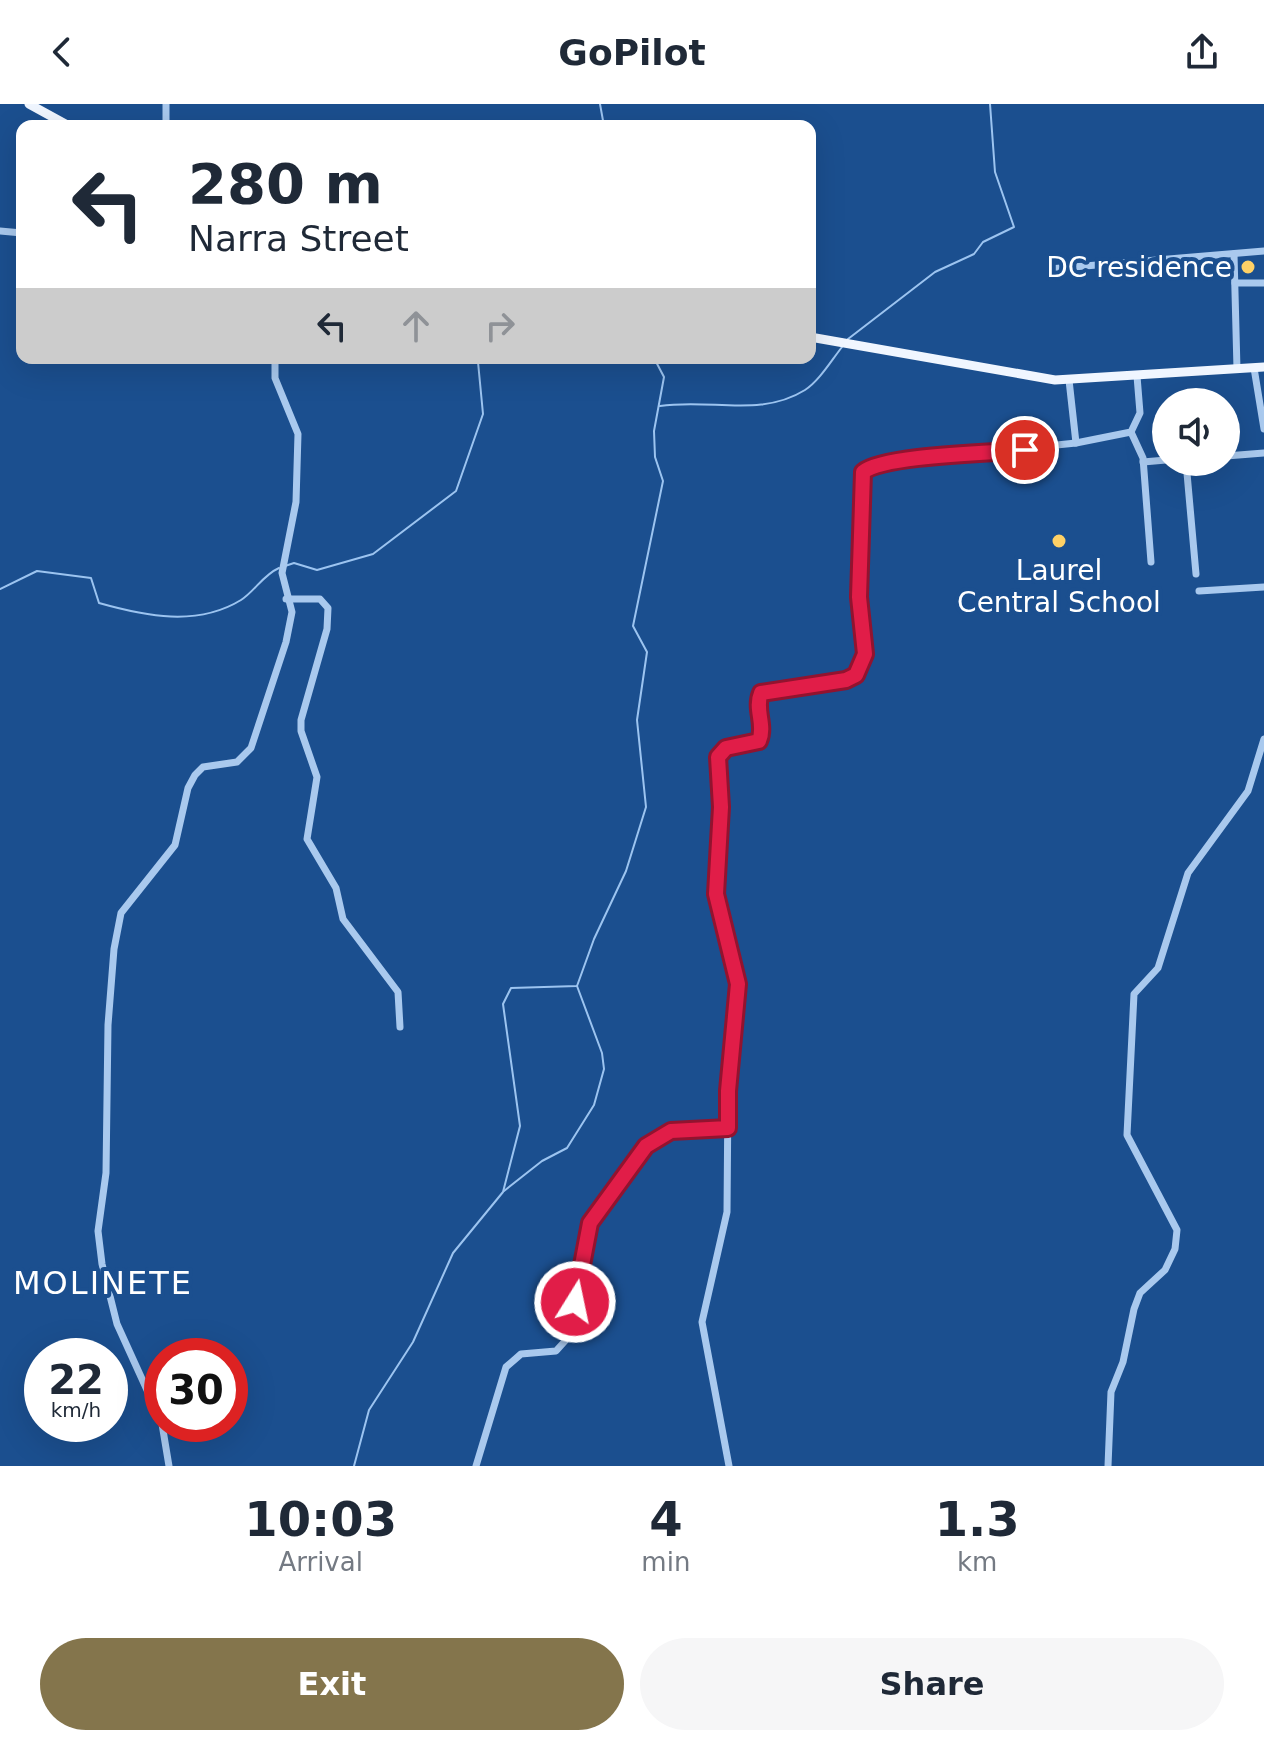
<!DOCTYPE html>
<style>
body{margin:0;font-family:"DejaVu Sans",sans-serif;background:#f6f6f7;color:#1f2937;height:100vh;display:flex;flex-direction:column;font-size:30px;white-space:nowrap}
*{box-sizing:border-box;margin:0}
p{font-size:26px;color:#747a83}
.icon{flex:none;width:44px;height:44px;fill:none;stroke:currentColor;stroke-width:2;stroke-linecap:round;stroke-linejoin:round}
.map{position:relative;height:1362px;overflow:hidden}
.panel{display:flex;flex-direction:column;background:#fff;flex:1}
.panel>*{flex:none}
.hud{position:absolute;left:16px;top:16px;width:800px;height:244px;border-radius:16px;box-shadow:0 8px 32px #0002;background:#fff;color:#1f2937;overflow:hidden}
.buttons{position:absolute;left:1152px;top:284px;display:grid;gap:16px}
.buttons a{display:grid;place-items:center;width:88px;height:88px;border-radius:50%;background:#fff;box-shadow:0 8px 32px #0002;font-size:40px}
.speed{position:absolute;left:24px;top:1234px;display:flex;gap:16px;font-size:40px;font-weight:700;text-align:center}
.speed>*{display:grid;place-content:center;width:104px;height:104px;border-radius:50%;background:#fff;box-shadow:0 8px 32px #0002;line-height:1}
.speed small{font-size:20px;font-weight:400}
.speed .limit{border:12px solid #d22;background:#fff;color:#111}
.pin{position:absolute;display:grid;place-items:center;width:68px;height:68px;color:#fff;margin:-34px;border:4px solid #fff;border-radius:50%;box-shadow:0 2px 8px #0007}
.me{position:absolute;width:88px;margin:-44px;rotate:10deg;stroke-linejoin:round;filter:drop-shadow(0 0 6px #0008)}
.turn{display:flex;align-items:center;gap:28px;height:168px;padding:0 40px;font-size:36px}
.turn .icon{width:104px;height:104px;stroke-width:2.5}
.turn b{display:block;font-size:56px;line-height:68px}
.lanes{display:flex;align-items:center;height:76px;padding:0 40px;background:#0003;justify-content:center;gap:40px;direction:ltr}
.lanes .off{opacity:.35}
.eta{display:flex;justify-content:space-evenly;align-items:center;height:136px;text-align:center}
.eta b{font-size:48px;font-weight:700;line-height:56px}
.primary-button{display:flex;gap:16px;margin-top:auto;padding:16px 40px}
.primary-button a{flex:1;height:92px;border-radius:48px;background:#84754c;color:#fff;font-size:32px;font-weight:700;line-height:92px;text-align:center}
.primary-button a+a{background:#f6f6f7;color:#1f2937}
header{display:flex;justify-content:space-between;align-items:center;height:104px;padding:0 40px;background:#fff;font-size:36px;font-weight:700}
.map>svg:first-child{display:block}
</style>
<header><svg class="icon" aria-label="back" viewBox="0 0 24 24"><path d="M15 5l-7 7 7 7"/></svg>GoPilot<svg class="icon" aria-label="share" viewBox="0 0 24 24"><path d="M12 15V3M7 8l5-5 5 5M5 13v7h14v-7"/></svg></header>
<div class="map">
<svg width="1264" height="1362" viewBox="0 0 1264 1362">
<rect width="100%" height="100%" fill="#1b4f8f"/>
<g fill="none" stroke-linecap="round" stroke-linejoin="round">
<!-- stream -->
<g stroke="#9cc4f0" stroke-width="2">
<path d="M600 0 604 22"/>
<path d="M848 235 935 168 974 150 983 138 1014 123 995 68 990 0"/>
<path d="M660 302C710 294 760 314 805 286 819 277 831 257 842 243"/>
<path d="M285 462 294 459 317 466 373 450 456 387 483 310 478 258 485 254"/>
<path d="M0 485 37 467 91 474 99 499C145 512 197 523 241 496 255 487 263 471 279 464"/>
<path d="M504 1087 542 1057 567 1044 594 1001 604 965 602 949 577 882"/>
<path d="M354 1362 369 1306 413 1238 453 1149 503 1088 520 1022 503 900 511 884 577 882 594 835 626 767 646 703 637 616 647 548 633 522 663 377 655 353 654 327 664 273 654 254"/>
</g>
<!-- minor -->
<g stroke="#a9c9ee" stroke-width="7">
<path d="M166 22V0"/>
<path d="M0 127 22 129"/>
<path d="M1234 150 1237 265"/>
<path d="M1049 165 1264 147"/>
<path d="M1235 179H1264"/>
<path d="M1254 264 1264 325"/>
<path d="M1069 276 1076 339"/>
<path d="M1131 328 1143 354 1151 458"/>
<path d="M1226 352 1264 349"/>
<path d="M1143 358 1166 356"/>
<path d="M1186 358 1196 470"/>
<path d="M1199 487 1264 483"/>
<path d="M286 495H320L328 504 327 525 301 616V627L317 673 307 735 336 784 343 815 398 888 400 923"/>
<path d="M162 1319 117 1220 102 1160 98 1127 106 1069 108 921 114 845 121 809 175 741 188 684 195 671 203 663 237 658 251 644 286 538 292 508 282 469 296 398 298 330 275 274V254"/>
<path d="M162 1320 169 1362"/>
<path d="M476 1362 506 1263 521 1250 556 1247 565 1237 590 1119 646 1042 671 1027 728 1024"/>
<path d="M729 1362 702 1218 727 1108 728 987 738 895 735 864 715 780 721 703 718 653 726 644 759 637C766 621 754 605 761 589L846 576 862 563 866 539 859 493 860 382 867 365 902 357 1076 339 1131 328 1140 309 1137 272"/>
<path d="M1108 1362 1111 1288 1123 1258 1134 1205 1140 1189 1165 1166 1175 1145 1177 1126 1127 1031 1134 890 1158 864 1188 769 1248 687 1264 635"/>
</g>
<!-- major -->
<g stroke="#f0f6ff" stroke-width="9">
<path d="M29 0 69 22"/>
<path d="M810 233 1055 276 1264 263"/>
</g>
</g>
<g fill="none" stroke-linecap="round" stroke-linejoin="round">
<defs>
<path id="route" d="M575 1198 590 1119 646 1042 671 1027 728 1024V987L738 880 716 790 721 703 718 653 726 644 759 637C766 621 754 605 761 589L846 576 856 571 865 550 859 493 863 368C883 351 993 349 1025 346"/>
</defs>
<!-- route casing -->
<use href="#route" stroke="#92132f" stroke-width="20"/>
<!-- route -->
<use href="#route" stroke="#e11d48" stroke-width="14"/>
</g>
<!-- markers -->
<g fill="#ffd166" stroke="#1b4f8f" stroke-width="3">
<circle cx="1248" cy="163" r="8"/>
<circle cx="1059" cy="437" r="8"/>
</g>
<g text-anchor="middle" stroke-width="8" stroke-linejoin="round" paint-order="stroke">
<!-- poi labels -->
<g font-size="28" fill="#fff" stroke="#1b4f8f" text-anchor="end">
<text x="1232" y="173">DC residence</text>
<text x="1059" y="476" text-anchor="middle">Laurel<tspan x="1059" dy="32">Central School</tspan></text>
</g>
<!-- quarter labels -->
<g font-size="32" letter-spacing="2" fill="#fff" stroke="#1b4f8f">
<text x="103" y="1190">MOLINETE</text>
</g>
</g>
</svg>
<div class="buttons">
<a><svg class="icon" aria-label="sound" viewBox="0 0 24 24"><path d="M4 9h4l5-4v14l-5-4H4zM17 9q2 3 0 6"/></svg></a>
</div>
<div class="speed"><div>22<small>km/h</small></div><div class="limit">30</div></div>
<div class="pin" style="left:1025px;top:346px;background:#d93025"><svg class="icon" aria-label="arrive" viewBox="0 0 24 24"><path d="M6 21V4h12l-3 4 3 4H6"/></svg></div>
<svg class="me" style="left:575px;top:1198px" viewBox="-20 -20 40 40"><circle r="17" fill="#e11d48" stroke="#fff" stroke-width="3"/><path d="M0-11L8 9 0 5-8 9z" fill="#fff"/></svg>
<div class="hud">
<div class="turn"><svg class="icon" aria-label="left" viewBox="0 0 24 24"><path d="M17 20v-9H6M10 6l-5 5 5 5"/></svg><div><b>280 m</b>Narra Street</div></div>
<div class="lanes"><svg class="icon" aria-label="left" viewBox="0 0 24 24"><path d="M17 20v-9H6M10 6l-5 5 5 5"/></svg><svg class="icon off" aria-label="ahead" viewBox="0 0 24 24"><path d="M12 20V5M6 11l6-6 6 6"/></svg><svg class="icon off" aria-label="right" viewBox="0 0 24 24"><path d="M7 20v-9h11M14 6l5 5-5 5"/></svg></div>
</div>
</div>
<section class="panel">
<div class="eta">
<div><b>10:03</b><p>Arrival</p></div>
<div><b>4</b><p>min</p></div>
<div><b>1.3</b><p>km</p></div>
</div>
<div class="primary-button"><a>Exit</a><a>Share</a></div>
</section>
